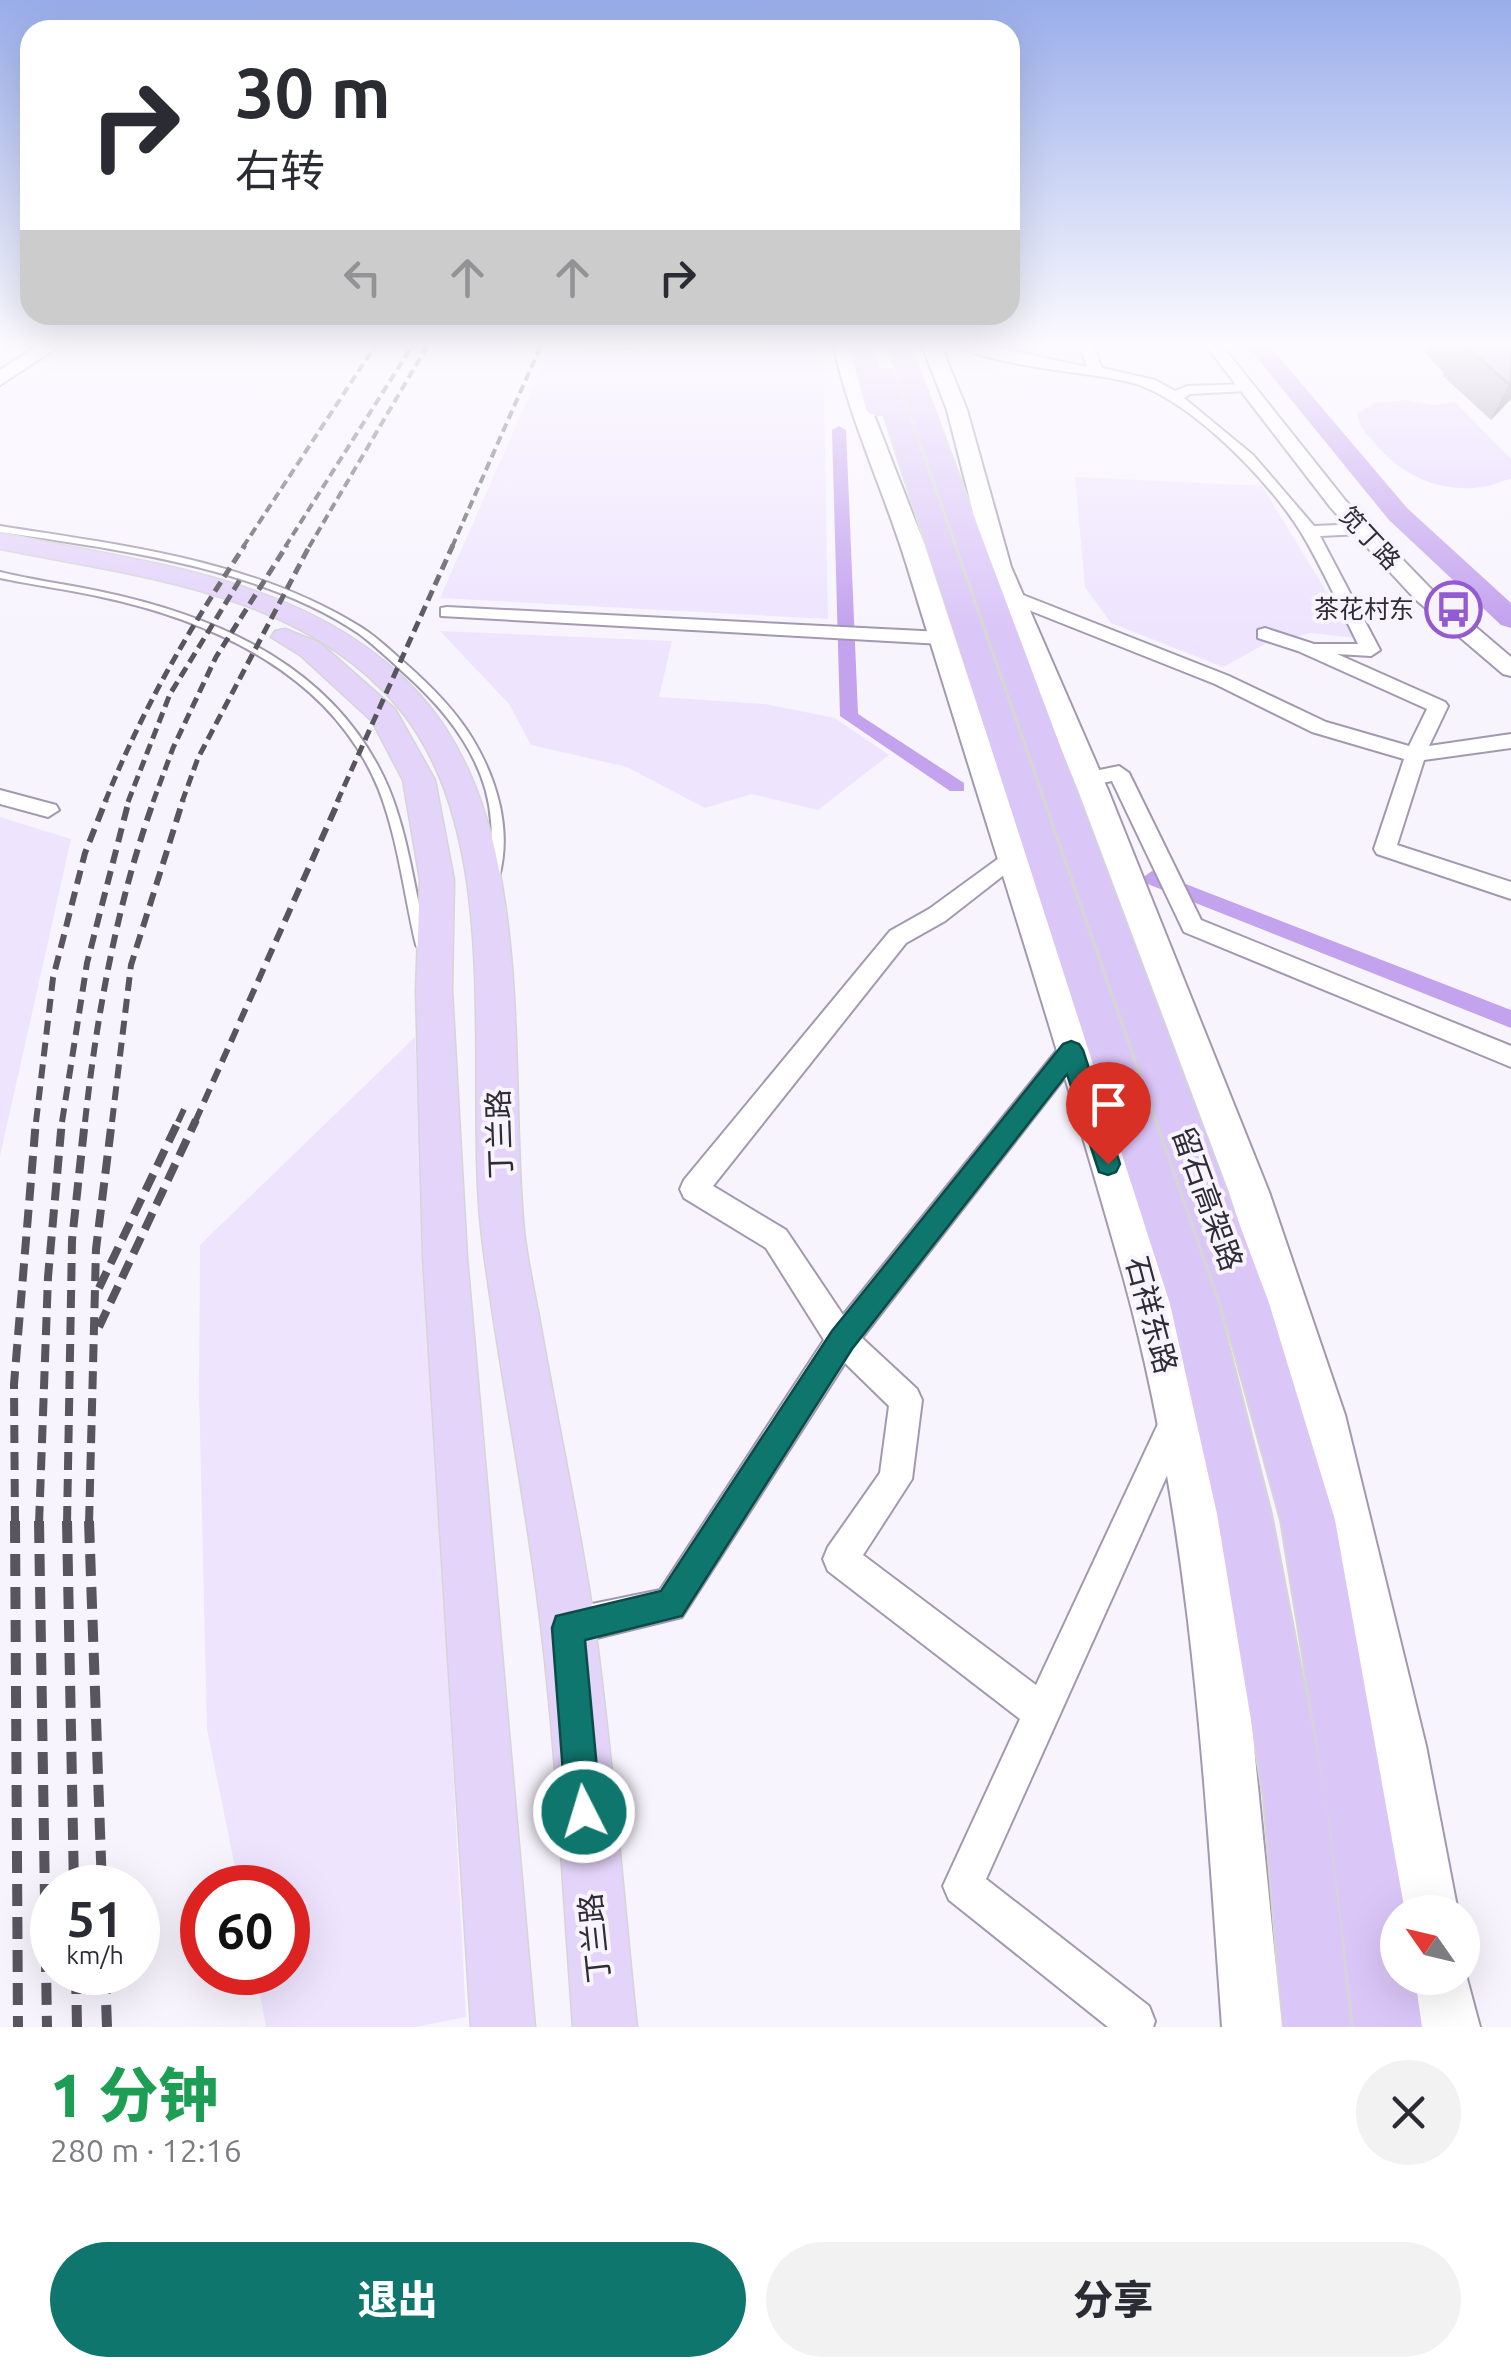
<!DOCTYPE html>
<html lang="zh">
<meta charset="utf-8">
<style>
body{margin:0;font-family:Ubuntu,"Noto Sans SC",sans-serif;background:#f2f2f3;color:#2b2b33;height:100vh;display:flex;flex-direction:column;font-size:38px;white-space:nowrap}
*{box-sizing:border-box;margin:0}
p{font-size:32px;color:#7c7c81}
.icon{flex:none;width:55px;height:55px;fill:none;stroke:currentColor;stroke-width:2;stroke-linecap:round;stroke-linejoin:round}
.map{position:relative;height:2027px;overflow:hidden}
.side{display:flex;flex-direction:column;background:#fff;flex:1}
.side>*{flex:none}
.hud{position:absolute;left:20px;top:20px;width:1000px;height:305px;border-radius:30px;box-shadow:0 10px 40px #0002;background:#fff;color:#2b2b33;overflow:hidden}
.needle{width:65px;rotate:304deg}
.fabs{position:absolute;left:1380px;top:1895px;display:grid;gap:20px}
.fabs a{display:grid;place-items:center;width:100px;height:100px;border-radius:50%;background:#fff;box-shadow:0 10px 40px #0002;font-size:50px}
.speed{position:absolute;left:30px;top:1865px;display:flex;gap:20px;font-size:50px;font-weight:700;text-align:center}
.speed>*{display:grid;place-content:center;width:130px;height:130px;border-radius:50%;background:#fff;box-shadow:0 10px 40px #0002;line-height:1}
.speed small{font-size:25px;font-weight:400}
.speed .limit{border:15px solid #d22;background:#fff;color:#111}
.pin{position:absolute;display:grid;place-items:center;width:85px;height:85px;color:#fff;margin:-102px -42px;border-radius:50% 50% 50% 0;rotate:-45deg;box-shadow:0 0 10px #0007}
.pin .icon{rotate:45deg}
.me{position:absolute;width:110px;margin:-55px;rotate:355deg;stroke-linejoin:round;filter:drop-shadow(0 0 8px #0008)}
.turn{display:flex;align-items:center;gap:35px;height:210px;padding:0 50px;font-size:45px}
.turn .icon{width:130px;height:130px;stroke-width:2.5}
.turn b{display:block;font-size:70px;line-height:85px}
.lanes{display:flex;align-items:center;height:95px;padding:0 50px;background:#0003;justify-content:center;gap:50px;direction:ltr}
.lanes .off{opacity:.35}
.round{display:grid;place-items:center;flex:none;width:105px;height:105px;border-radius:52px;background:#f2f2f3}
.headline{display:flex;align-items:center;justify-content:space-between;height:170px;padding:0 50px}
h1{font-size:60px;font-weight:800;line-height:75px;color:#1e9e55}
.action{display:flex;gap:20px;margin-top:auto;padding:20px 50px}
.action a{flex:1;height:115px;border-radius:60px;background:#0f766e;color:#fff;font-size:40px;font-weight:800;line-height:115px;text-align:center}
.action a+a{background:#f2f2f3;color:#2b2b33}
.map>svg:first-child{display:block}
</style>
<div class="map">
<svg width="1511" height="2027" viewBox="0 0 1511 2027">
<rect width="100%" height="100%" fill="#f8f4fe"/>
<!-- built -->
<g fill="#eee4fe">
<path d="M741 343H823L828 619 440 598 549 351Z"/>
<path d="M979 343H1077L1085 364 1069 365Z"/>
<path d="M1075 477 1262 486 1355 638 1311 633 1265 644 1223 667 1111 623 1085 587Z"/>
<path d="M440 631 672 641 659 697 765 704 835 718 889 755 818 810 752 794 705 808 627 767 531 745 509 704Z"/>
<path d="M0 817 71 839 0 1156Z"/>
<path d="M415 1037 466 2017 415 2027H266L256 1973 288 1972V1888L239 1887 207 1729 199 1391 200 1245Z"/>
</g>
<!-- green -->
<path fill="#e6d5fe" d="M1404 400 1433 405 1455 402 1511 459V479C1503 480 1493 486 1482 487 1440 493 1404 476 1377 446 1368 435 1358 427 1358 413L1374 403Z"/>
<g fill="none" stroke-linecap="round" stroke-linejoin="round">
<!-- canal -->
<g fill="#c3a2ee" fill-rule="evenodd">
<path d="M839 426 846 430 858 714 964 783V791H950L840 716 832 430Z"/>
<path d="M1152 871 1511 1010V1028L1145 883 1142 878Z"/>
</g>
<!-- river -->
<path fill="#c3a2ee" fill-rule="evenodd" d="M1245 343H1267L1407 508 1511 603V628L1501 625 1389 520Z"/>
<defs>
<g id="service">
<path d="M0 526C121 545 252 560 359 626 376 636 391 651 406 664 431 686 455 710 472 738 497 779 512 830 499 877L495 878 489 874C491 856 493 838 491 821 487 761 447 711 404 673 389 659 374 645 358 633 260 567 115 549 0 532Z"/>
<path d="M0 572C32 580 65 584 98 591 219 616 338 668 389 789 409 838 415 894 428 945L426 948H418L416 945C404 894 398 839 379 790 332 674 212 620 97 596 65 589 32 585 0 578Z"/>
</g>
<g id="minor">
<path d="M585 343H643L636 347 590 349 585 348Z"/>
<path d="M953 343H975L1087 367 1079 343H1092L1102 368 1155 380 1175 391 1187 386 1252 384V390L1247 391 1190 394 1184 398 1253 455 1314 526 1362 524 1370 529 1362 534 1320 536 1380 650 1371 656 1337 654 1445 702 1448 706 1429 746 1511 734V748L1424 760 1397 845 1511 882V899L1377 854 1374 849 1404 759 1312 732 1215 684 1006 601V593H1018L1229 676 1326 722 1409 746 1427 709 1298 651 1258 638V630L1265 628 1314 644H1358C1340 608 1323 569 1302 534 1271 482 1185 393 1125 381 1080 371 989 366 953 343Z"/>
<path d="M447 607 942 632 951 638 942 644 441 616V608Z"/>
<path d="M1119 766 1129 773 1201 920 1511 1046V1067L1184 932 1112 781 1087 786 1076 779 1080 774Z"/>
<path d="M0 790 56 805 59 810 48 817 0 804Z"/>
<path d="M1010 850 1021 858 1018 864 945 921 906 943 713 1186 786 1230 843 1315 1062 1044 1071 1041 1080 1044 1084 1051 1080 1058 862 1338 917 1389 922 1400 912 1479 863 1555 1036 1685 1165 1409 1176 1404 1187 1409 1192 1420 1187 1431 986 1879 1149 2006 1155 2021 1153 2027H1108L949 1900 943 1886 1020 1719 828 1571 823 1559 828 1547 880 1473 889 1406 845 1363 682 1617 568 1645 555 1640 550 1627 555 1614 568 1609 660 1590 824 1340 766 1248 684 1198 680 1189 684 1180 890 931 929 909Z"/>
</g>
<path id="tertiary" d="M1204 343H1220L1345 500 1431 589 1511 657V676L1503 674 1415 599 1331 508Z"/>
<g id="secondary">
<path d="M42 343H64L0 385V370Z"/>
<path d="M833 343H852L867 397 924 543 1165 1278 1200 1416 1245 1657 1282 2027H1222C1204 1775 1191 1521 1123 1276 1056 1038 979 802 907 566 884 491 849 419 833 343Z"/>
<path d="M921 343H940L967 410 1011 567 1108 790 1269 1192 1345 1415 1426 1746 1458 1912H1402L1374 1746 1301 1415 1229 1192 1078 790 987 567 947 410Z"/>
<path d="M1462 1960 1480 2027H1420L1412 1978H1462Z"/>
</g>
<g id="primary">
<path d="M0 533C146 563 312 577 419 694 539 825 508 1066 524 1231 528 1267 537 1303 543 1339 560 1435 581 1531 595 1627 613 1759 623 1894 637 2027H573C563 1894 557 1759 541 1626 526 1496 498 1367 482 1237 463 1079 509 839 398 707 300 591 139 577 0 549Z"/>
<path d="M285 629 320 643 395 709 435 780 454 880 452 990 467 1257 535 2027H471L423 1257 416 990 420 880 403 780 372 721 300 655 271 637 275 631Z"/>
</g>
<g id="trunk">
<path d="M848 343H870L878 370H891L894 375 1218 1304 1271 1514 1326 1799 1351 2027H1283L1264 1799 1217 1514 1170 1304 884 414H870L866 409Z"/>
<path d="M887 343H909L1269 1303 1335 1520 1405 1912H1398V1978H1415L1422 2027H1354L1329 1817 1281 1520 1221 1303Z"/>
</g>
</defs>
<!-- service casing -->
<use href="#service" stroke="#a299b0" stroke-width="4"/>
<!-- minor casing -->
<use href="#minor" stroke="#a299b0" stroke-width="4"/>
<!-- tertiary casing -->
<use href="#tertiary" stroke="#a299b0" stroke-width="4"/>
<!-- secondary casing -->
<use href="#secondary" stroke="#a299b0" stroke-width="4"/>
<!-- primary casing -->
<use href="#primary" stroke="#d5d5d7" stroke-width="3"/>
<!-- trunk casing -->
<use href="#trunk" stroke="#d5d5d7" stroke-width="4"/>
<!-- service -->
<use href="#service" fill="#fff" fill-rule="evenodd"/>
<!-- minor -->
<use href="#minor" fill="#fff" fill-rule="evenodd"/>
<!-- tertiary -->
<use href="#tertiary" fill="#fff" fill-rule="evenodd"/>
<!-- secondary -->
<use href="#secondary" fill="#fff" fill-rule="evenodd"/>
<!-- primary -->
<use href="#primary" fill="#e4d4fa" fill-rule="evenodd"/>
<!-- trunk -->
<use href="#trunk" fill="#dbc6f8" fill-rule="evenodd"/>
<!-- rail-far4 -->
<g stroke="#58555e" stroke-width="4" stroke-dasharray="9 5" stroke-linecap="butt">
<path d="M243 547 377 343"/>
<path d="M285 547 414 343"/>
<path d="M309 547 429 343"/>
<path d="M452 547 542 343"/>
</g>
<!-- rail-far3 -->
<g stroke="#58555e" stroke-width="5" stroke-dasharray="11 6" stroke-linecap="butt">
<path d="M105 802C144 705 188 631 245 545"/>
<path d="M128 802 170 694 241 578"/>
<path d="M153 802 173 748 216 657 287 545"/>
<path d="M182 802 198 758 310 545"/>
<path d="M337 802 453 545"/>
</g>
<!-- rail-far2 -->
<g stroke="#58555e" stroke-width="6" stroke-dasharray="14 8" stroke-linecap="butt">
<path d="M36 1122 53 978 85 853 106 800"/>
<path d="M62 1122 87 963 129 800"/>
<path d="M85 1122C97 1013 117 903 154 800"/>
<path d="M112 1122 131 965 183 800"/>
<path d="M178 1122 185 1107"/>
<path d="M195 1122 339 800"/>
</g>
<!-- rail-far1 -->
<g stroke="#58555e" stroke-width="8" stroke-dasharray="18 9" stroke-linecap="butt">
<path d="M99 1288 179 1120"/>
<path d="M99 1327 196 1120"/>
<path d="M15 1524 14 1384 36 1120"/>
<path d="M39 1524 48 1277 62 1120"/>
<path d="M67 1524 72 1240 85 1120"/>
<path d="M89 1524 96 1249 112 1120"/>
</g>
<!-- rail -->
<g stroke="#58555e" stroke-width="10" stroke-dasharray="22 11" stroke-linecap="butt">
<path d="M15 1521 18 2027"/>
<path d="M39 1521 47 2027"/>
<path d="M67 1521 74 1888"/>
<path d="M89 1521 102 1888"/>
<path d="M76 1972 77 2027"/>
<path d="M105 1972 107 2027"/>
</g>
</g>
<!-- wall -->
<path fill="#a79fb4" d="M1429 343H1511V399L1491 420 1443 376 1444 373 1425 353Z"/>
<!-- shaded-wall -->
<path fill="#888292" d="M1511 381V399L1491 420 1509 384Z"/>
<!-- building -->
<path fill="#c2b9d1" stroke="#888292" stroke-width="2.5" d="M1462 343H1511V381L1509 384Z"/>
<!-- sky -->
<linearGradient id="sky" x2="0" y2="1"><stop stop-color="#99adea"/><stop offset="0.55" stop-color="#fcfaff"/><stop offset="1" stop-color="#fcfaff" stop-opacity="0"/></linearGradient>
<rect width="1511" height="626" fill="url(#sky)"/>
<!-- route -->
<path fill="#0f766e" stroke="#0a4d48" stroke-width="2.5" d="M1071 1041 1079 1044 1083 1050 1120 1164 1116 1172 1108 1175 1099 1172 1067 1074 852 1349 682 1616 585 1640 601 1812 596 1825 584 1830 571 1825 566 1812 552 1628 556 1616 661 1591 832 1331 1063 1044Z"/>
<!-- icons -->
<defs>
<symbol id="bus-ring" viewBox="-11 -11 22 22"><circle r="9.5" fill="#f8f4fe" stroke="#945ad1" stroke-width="1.5"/><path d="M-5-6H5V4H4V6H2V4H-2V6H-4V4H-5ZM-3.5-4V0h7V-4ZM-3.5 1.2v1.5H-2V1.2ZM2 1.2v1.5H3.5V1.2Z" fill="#945ad1"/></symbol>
</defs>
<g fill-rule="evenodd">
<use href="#bus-ring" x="1422" y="578" width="63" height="63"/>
</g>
<g text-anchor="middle" stroke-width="8" stroke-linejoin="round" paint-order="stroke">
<!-- far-street labels -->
<g font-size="25" fill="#2f2c35" stroke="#f8f4fe">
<text transform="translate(1370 538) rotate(47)" y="9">笕丁路</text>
</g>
<!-- far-poi labels -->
<g font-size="25" fill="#2f2c35" stroke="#f8f4fe" text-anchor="end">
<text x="1414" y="618">茶花村东</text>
</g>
<!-- street labels -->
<g font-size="30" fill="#2f2c35" stroke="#f8f4fe">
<text transform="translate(500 1134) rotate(-92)" y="10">丁兰路</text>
<text transform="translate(1207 1199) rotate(70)" y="10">留石高架路</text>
<text transform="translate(1151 1315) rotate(75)" y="10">石祥东路</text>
<text transform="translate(595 1938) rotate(-96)" y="10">丁兰路</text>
</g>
</g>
</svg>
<div class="fabs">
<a><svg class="needle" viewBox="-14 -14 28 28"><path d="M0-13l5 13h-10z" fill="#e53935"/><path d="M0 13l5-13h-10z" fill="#7c7c81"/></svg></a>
</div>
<div class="speed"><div>51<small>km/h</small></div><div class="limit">60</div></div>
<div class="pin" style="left:1108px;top:1164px;background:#d93025"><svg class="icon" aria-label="arrive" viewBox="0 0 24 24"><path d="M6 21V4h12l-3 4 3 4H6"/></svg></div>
<svg class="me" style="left:584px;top:1812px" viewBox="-20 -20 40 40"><circle r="17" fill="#0f766e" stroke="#fff" stroke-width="3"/><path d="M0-11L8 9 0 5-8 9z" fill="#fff"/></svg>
<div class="hud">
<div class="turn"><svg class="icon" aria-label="right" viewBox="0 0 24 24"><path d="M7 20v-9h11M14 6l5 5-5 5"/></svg><div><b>30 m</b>右转</div></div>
<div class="lanes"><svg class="icon off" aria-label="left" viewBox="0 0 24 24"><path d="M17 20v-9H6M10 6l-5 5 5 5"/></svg><svg class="icon off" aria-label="ahead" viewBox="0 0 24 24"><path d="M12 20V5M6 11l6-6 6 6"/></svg><svg class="icon off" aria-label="ahead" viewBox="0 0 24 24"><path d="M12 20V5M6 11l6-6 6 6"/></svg><svg class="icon" aria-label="right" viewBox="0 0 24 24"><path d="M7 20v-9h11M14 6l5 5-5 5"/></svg></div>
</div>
</div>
<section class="side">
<div class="headline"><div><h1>1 分钟</h1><p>280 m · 12:16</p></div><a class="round"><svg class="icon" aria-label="close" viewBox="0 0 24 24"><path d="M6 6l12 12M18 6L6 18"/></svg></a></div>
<div class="action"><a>退出</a><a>分享</a></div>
</section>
